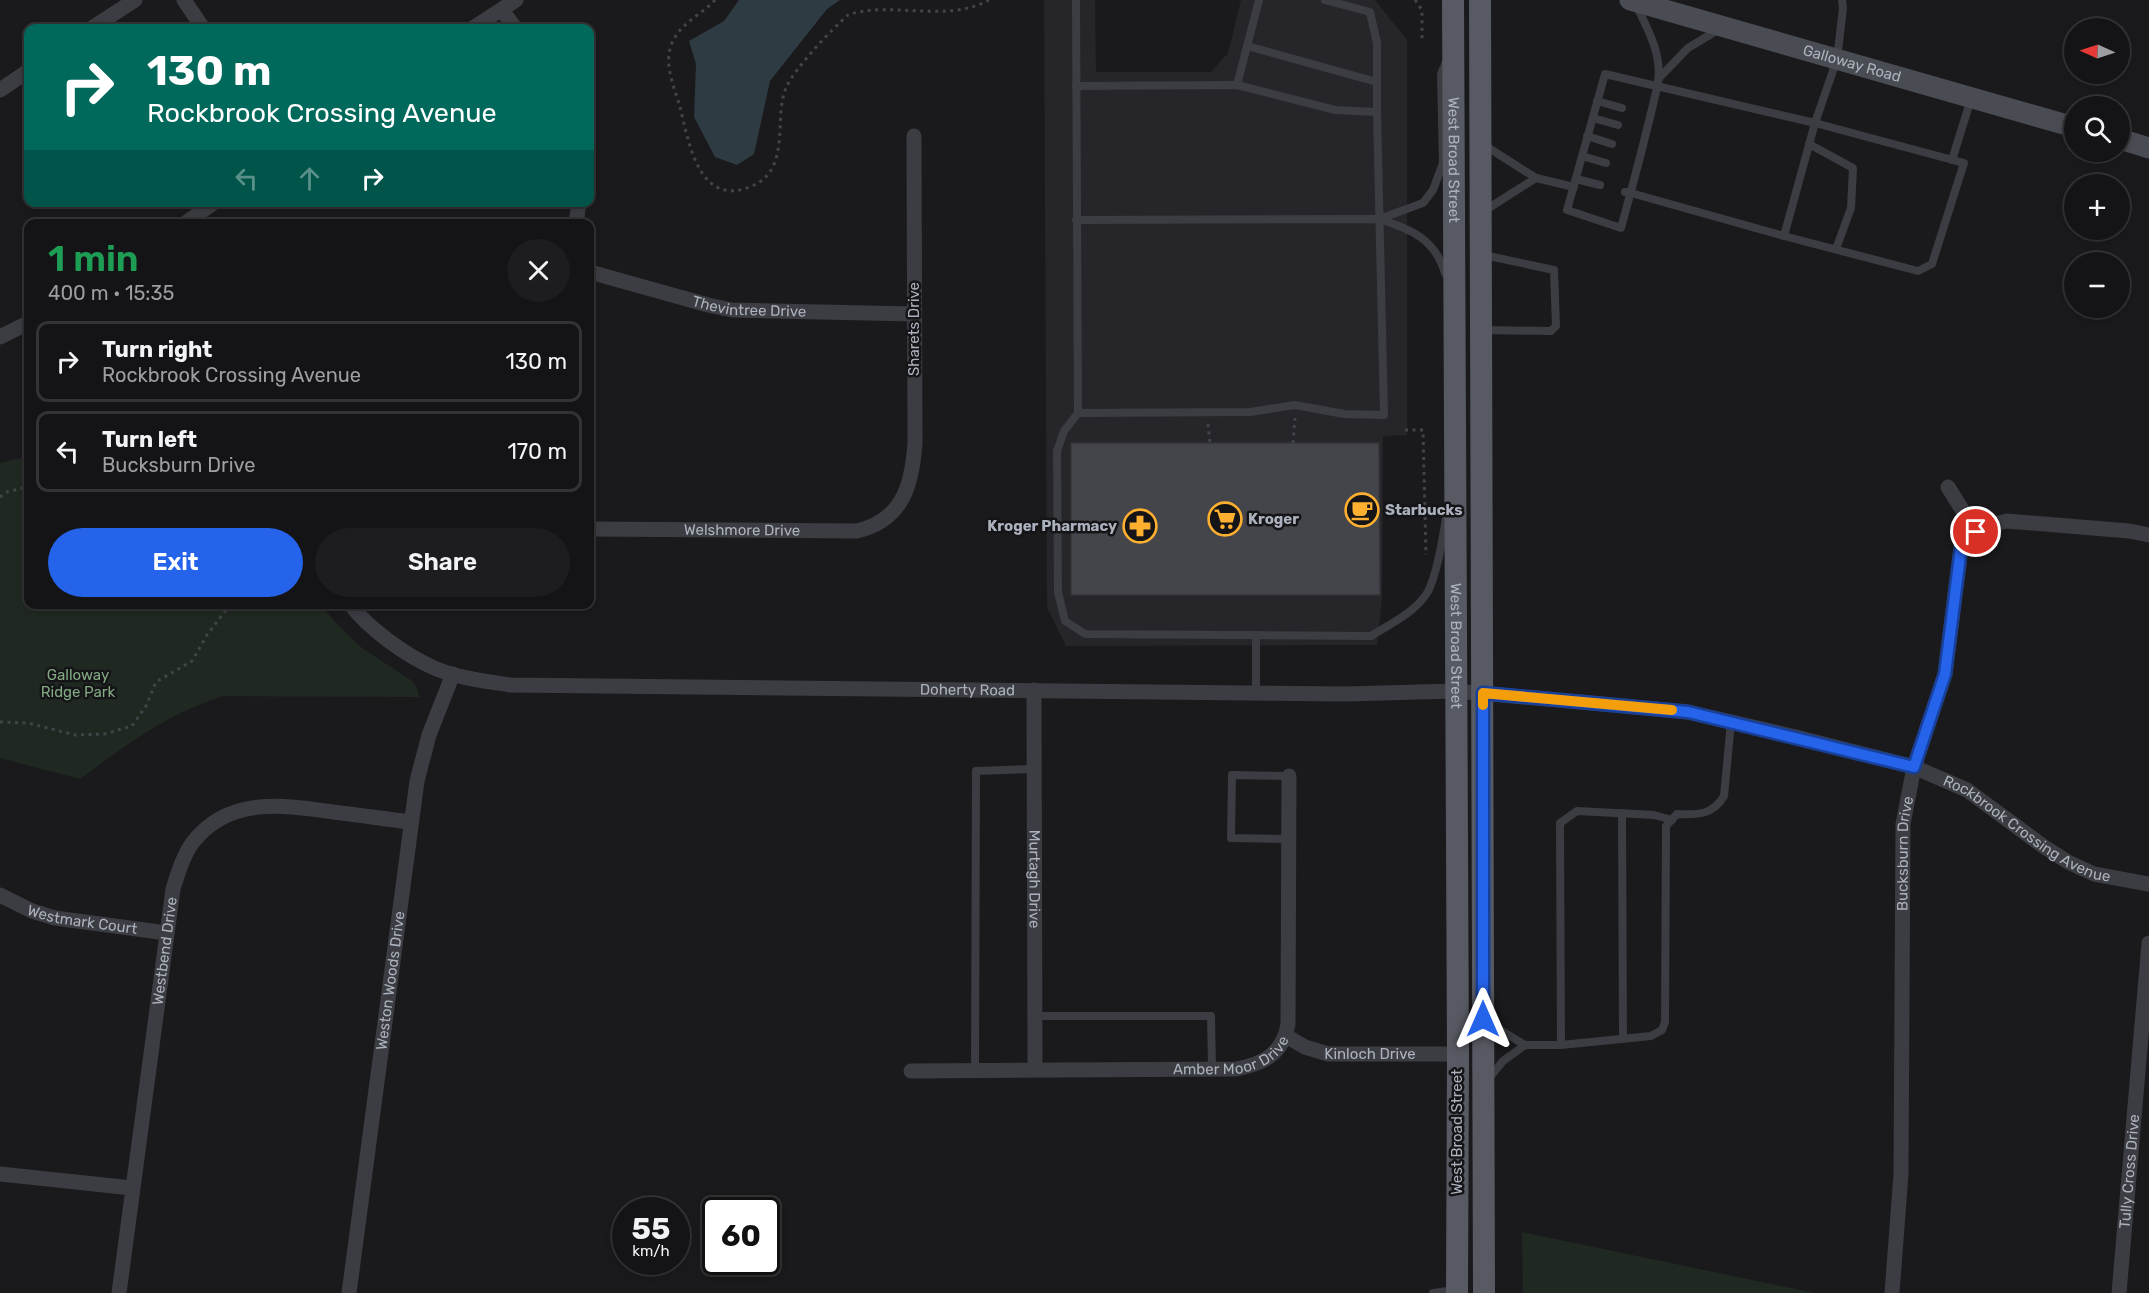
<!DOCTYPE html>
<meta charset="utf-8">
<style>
body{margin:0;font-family:Rubik,sans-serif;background:#1d1d1f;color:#f1f3f6;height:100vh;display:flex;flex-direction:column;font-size:22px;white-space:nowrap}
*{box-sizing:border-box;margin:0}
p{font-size:20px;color:#9d9ea1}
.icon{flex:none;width:33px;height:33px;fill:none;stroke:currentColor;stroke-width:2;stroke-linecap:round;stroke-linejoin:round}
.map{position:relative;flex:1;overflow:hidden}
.side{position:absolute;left:24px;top:219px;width:570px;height:390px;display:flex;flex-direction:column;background:#141416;border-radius:12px;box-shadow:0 3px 9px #0003,0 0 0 2px #333335}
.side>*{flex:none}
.banner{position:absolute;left:24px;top:24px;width:570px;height:183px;border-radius:12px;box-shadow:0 3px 9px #0003,0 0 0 2px #333335;background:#00695c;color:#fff;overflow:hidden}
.needle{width:39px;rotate:273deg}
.fabs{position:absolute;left:2064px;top:18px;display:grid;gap:12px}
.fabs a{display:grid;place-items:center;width:66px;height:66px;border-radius:50%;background:#141416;box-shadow:0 3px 9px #0003,0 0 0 2px #333335;font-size:30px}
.speed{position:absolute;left:612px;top:1197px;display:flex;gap:12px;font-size:30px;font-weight:700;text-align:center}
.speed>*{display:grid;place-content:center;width:78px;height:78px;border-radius:50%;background:#141416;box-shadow:0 3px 9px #0003,0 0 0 2px #333335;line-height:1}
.speed small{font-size:15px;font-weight:400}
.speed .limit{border:3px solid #111;border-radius:9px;background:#fff;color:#111}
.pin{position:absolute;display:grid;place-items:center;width:51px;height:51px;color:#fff;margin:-26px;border:3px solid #fff;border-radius:50%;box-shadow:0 2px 6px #0007}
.me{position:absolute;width:66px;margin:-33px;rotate:0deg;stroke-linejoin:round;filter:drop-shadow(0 0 4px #0008)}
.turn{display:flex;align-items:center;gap:21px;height:126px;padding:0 24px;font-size:27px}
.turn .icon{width:78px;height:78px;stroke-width:2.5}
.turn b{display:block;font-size:42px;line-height:51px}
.lanes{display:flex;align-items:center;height:57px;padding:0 24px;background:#0003;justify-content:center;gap:30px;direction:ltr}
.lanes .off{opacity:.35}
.round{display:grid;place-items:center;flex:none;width:63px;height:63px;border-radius:32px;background:#1d1d1f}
.head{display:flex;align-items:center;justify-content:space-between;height:102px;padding:0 24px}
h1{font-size:36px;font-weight:600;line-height:45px;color:#1e9e55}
.action{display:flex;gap:12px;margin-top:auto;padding:12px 24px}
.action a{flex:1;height:69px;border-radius:36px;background:#2563eb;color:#fff;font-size:24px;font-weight:600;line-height:69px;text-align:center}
.action a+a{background:#1d1d1f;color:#f1f3f6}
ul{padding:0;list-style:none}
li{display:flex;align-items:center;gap:18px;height:81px;margin:0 12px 9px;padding:0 12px;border:3px solid #333335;border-radius:12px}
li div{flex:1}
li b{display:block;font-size:22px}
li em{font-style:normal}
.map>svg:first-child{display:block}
</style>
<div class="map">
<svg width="2149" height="1293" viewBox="0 0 2149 1293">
<rect width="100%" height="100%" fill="#1a1a1d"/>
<!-- built -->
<path fill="#26262a" d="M1044 0H1095L1096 72H1211L1228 53 1241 0H1375L1407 40V435L1383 436 1382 598 1377 645 1066 646 1047 607Z"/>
<!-- green -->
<g fill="#202921">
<path d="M28 456V604L321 605 336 623 362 648 412 681 417 688 419 697 223 696C167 714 126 745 80 779L0 758V463Z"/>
<path d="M1522 1232 1815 1293H1523Z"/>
</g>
<!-- water -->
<path fill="#2f3b43" d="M739 0H840L827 9 770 81 754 154 737 165 715 157 694 117 696 64 689 41 724 21Z"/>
<!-- building -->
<path fill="#44454a" stroke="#343439" stroke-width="1.5" d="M1071 443H1379L1380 595H1071Z"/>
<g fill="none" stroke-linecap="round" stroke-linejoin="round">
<!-- path -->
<g stroke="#414449" stroke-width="3" stroke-dasharray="3 4.5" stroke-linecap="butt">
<path d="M715 0C700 16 676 25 670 49 665 67 675 90 680 107 689 143 699 209 752 186 792 169 773 118 786 88 794 69 832 29 848 15 889 0 945 24 989 0"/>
<path d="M1415 0 1422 10V41"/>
<path d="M1208 424 1210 443"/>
<path d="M1405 430H1423L1426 555"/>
<path d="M1293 443 1295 418"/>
<path d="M0 497 7 492 28 487"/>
<path d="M0 722 28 723 75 735 104 734 132 726 146 706 156 682 192 661 207 635 226 610 271 604"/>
</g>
<!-- lane -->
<g stroke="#3b3d42" stroke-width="8">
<path d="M1076 0 1078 413 1250 412 1295 405 1344 414 1384 415 1377 112V43L1370 12 1325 0"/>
<path d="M1247 46 1377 82"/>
<path d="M1659 78 1688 48 1718 30"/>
<path d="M1237 85 1259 0"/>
<path d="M1076 86 1237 85 1335 110 1377 112"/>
<path d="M1597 101 1622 108"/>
<path d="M1593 118 1618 125"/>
<path d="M1587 136 1612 144"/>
<path d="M1809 144 1853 168 1851 208 1836 249"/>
<path d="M1484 145 1536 178 1484 211"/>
<path d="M1582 156 1606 163"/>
<path d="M1952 160 1971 99"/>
<path d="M1536 178 1574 187"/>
<path d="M1576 179 1600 185"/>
<path d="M1625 192 1631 193 1784 236 1815 123 1605 74 1567 210 1621 228C1634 181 1646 135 1657 88 1664 58 1649 31 1636 5"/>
<path d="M1379 219 1423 203 1433 190 1443 163 1441 74 1446 62"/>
<path d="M1076 220 1379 219C1411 229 1435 239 1445 273"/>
<path d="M1784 236 1918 271 1932 264 1964 163 1815 123 1837 59 1843 8 1842 0"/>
<path d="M1482 330 1551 331 1556 326 1554 270 1484 255"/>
<path d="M1078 413 1064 431 1057 451 1058 592 1065 621 1085 634 1371 636C1390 624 1412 614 1425 596 1436 583 1443 537 1446 518"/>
<path d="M1256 635V692"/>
<path d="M1622 813 1623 1039"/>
<path d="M1288 839 1231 838 1232 775 1289 776"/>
<path d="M1035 1016H1211L1212 1069"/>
<path d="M1487 1022 1525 1045H1561L1651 1036 1662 1030 1665 1022 1666 826 1677 814C1697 815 1713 815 1724 796L1731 722"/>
<path d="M1561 1045 1560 823 1577 811 1654 815 1672 820"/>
<path d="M975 1069 976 771 1034 769"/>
<path d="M1490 1077 1503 1061 1525 1045"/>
<path d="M1433 1293 1455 1290"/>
</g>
<!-- street -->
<g stroke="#3b3d42" stroke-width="15">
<path d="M184 0 203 28"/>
<path d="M502 10 515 28"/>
<path d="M92 28 135 0"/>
<path d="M473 28 516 0"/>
<path d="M0 90 28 71"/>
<path d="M184 224 215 202"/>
<path d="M576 224 579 202"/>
<path id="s1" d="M590 272 708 305 732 310 914 314"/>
<path d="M0 337 28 323"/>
<path d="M1948 487 1976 532"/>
<path id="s2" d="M590 529 857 531C903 520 912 485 915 443L914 136"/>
<path id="s3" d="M350 604C369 629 404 654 432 667 456 678 485 681 510 685L1346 694 1455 691 1581 702 1688 712 1796 737 1914 767 1967 790 2043 846 2068 862 2094 874 2149 884"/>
<path id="s4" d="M1034 690 1035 1069"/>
<path id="s5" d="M0 895 32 911 55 918 167 933"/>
<path id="s6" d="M1286 1036 1305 1047 1328 1054H1458"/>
<path id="s7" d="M911 1071 1236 1069C1263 1064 1283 1054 1288 1024L1289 776"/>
<path d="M0 1174 132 1188"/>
<path id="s8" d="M119 1293 173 889C178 873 183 856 193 842 229 796 283 805 333 812 359 815 385 819 411 822"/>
<path id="s9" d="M349 1293 417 781 429 735 453 674"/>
<path id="s10" d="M1892 1293 1901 1174 1903 824 1914 767 1945 674 1961 548 1976 532 1990 525 2007 521 2129 531 2149 535"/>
<path id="s11" d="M2119 1293 2149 943"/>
</g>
<!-- secondary -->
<g stroke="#494c53" stroke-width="21">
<path id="s12" d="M1630 0 2074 127"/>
<path d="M2120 139 2149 148"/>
</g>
<!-- primary -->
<g stroke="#575a62" stroke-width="22">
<path id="s13" d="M1453 0 1458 1054 1457 1293"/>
<path d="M1480 0 1484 1293"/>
</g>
</g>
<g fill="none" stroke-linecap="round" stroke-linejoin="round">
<defs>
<path id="route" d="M1483 1019V693L1688 712 1914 767 1945 674 1961 548 1976 532"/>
</defs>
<!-- route casing -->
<use href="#route" stroke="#184099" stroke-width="15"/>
<!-- route -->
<use href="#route" stroke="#2563eb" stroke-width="10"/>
<!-- slow -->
<path stroke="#f59e0b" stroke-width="10" d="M1483 705V693L1672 710"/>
</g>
<!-- icons -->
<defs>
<symbol id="cafe-ring" viewBox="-11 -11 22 22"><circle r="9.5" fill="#151518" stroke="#ffb030" stroke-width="1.5"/><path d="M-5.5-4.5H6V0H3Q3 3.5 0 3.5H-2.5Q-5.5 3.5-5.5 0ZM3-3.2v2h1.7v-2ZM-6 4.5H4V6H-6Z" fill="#ffb030"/></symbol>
<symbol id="supermarket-ring" viewBox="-11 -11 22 22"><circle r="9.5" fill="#151518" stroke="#ffb030" stroke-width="1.5"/><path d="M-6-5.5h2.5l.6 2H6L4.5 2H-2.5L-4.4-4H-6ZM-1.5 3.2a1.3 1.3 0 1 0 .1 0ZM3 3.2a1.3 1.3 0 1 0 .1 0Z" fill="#ffb030"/></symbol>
<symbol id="pharmacy-ring" viewBox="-11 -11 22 22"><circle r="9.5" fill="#151518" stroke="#ffb030" stroke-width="1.5"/><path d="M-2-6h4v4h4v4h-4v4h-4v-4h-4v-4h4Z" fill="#ffb030"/></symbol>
</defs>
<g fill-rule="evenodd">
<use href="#cafe-ring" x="1343" y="491" width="38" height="38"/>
<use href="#supermarket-ring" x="1206" y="500" width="38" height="38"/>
<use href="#pharmacy-ring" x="1121" y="507" width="38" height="38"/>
</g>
<g text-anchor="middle" stroke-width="5" stroke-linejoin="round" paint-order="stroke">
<!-- street labels -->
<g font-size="15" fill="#acb2bd" stroke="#151518">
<text dy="5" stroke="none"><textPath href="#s12" startOffset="231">Galloway Road</textPath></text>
<text dy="5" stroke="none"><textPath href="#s13" startOffset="160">West Broad Street</textPath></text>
<text dy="5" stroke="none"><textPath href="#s1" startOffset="164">Thevintree Drive</textPath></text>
<text transform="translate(914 329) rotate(-90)" y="5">Sharets Drive</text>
<text dy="5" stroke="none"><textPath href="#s2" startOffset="152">Welshmore Drive</textPath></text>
<text dy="5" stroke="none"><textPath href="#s13" startOffset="646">West Broad Street</textPath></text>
<text dy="5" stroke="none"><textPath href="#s3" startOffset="642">Doherty Road</textPath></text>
<text dy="5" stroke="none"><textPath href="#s3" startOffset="1726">Rockbrook Crossing Avenue</textPath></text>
<text dy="5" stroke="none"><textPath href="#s10" startOffset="440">Bucksburn Drive</textPath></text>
<text dy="5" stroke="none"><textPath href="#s4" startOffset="189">Murtagh Drive</textPath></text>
<text dy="5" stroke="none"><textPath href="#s5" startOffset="87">Westmark Court</textPath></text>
<text dy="5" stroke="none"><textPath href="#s8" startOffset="345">Westbend Drive</textPath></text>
<text dy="5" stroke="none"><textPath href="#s9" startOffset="315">Weston Woods Drive</textPath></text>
<text dy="5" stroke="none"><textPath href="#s7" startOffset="324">Amber Moor Drive</textPath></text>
<text dy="5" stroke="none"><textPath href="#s6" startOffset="88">Kinloch Drive</textPath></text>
<text transform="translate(1457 1132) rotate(-90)" y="5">West Broad Street</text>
<text dy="5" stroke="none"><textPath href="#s11" startOffset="122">Tully Cross Drive</textPath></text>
</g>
<!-- poi labels -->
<g font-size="15" font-weight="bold" fill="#acb2bd" stroke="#151518" text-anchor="start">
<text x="1385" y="515">Starbucks</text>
<text x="1248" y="524">Kroger</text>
<text x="1117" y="531" text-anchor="end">Kroger Pharmacy</text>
</g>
<!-- park labels -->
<g font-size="15" fill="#82a982" stroke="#151518">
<text x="78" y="680">Galloway<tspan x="78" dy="17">Ridge Park</tspan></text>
</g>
</g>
</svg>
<div class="fabs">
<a><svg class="needle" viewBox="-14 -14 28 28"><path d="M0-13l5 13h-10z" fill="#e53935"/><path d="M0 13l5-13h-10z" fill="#9d9ea1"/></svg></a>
<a><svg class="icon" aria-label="search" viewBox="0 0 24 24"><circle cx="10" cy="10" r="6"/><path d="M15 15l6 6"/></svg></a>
<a>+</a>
<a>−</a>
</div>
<div class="speed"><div>55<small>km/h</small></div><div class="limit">60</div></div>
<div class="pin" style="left:1976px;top:532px;background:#d93025"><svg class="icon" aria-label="arrive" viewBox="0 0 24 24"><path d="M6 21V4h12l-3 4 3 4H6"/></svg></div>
<svg class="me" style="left:1483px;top:1019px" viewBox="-20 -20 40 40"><path d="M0-17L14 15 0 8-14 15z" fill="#2563eb" stroke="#fff" stroke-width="4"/></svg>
<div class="banner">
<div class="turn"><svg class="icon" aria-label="right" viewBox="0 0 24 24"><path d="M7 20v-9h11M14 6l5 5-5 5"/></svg><div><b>130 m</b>Rockbrook Crossing Avenue</div></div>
<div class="lanes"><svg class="icon off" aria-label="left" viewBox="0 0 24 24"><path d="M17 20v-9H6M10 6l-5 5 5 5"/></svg><svg class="icon off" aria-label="ahead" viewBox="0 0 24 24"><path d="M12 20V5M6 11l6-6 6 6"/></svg><svg class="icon" aria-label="right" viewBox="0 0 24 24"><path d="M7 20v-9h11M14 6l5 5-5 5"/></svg></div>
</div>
<section class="side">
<div class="head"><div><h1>1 min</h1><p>400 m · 15:35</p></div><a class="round"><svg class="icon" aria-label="close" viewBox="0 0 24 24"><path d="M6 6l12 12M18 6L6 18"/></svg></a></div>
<ul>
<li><svg class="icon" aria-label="right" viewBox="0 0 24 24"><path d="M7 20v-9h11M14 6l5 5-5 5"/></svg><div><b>Turn right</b><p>Rockbrook Crossing Avenue</p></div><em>130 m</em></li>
<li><svg class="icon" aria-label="left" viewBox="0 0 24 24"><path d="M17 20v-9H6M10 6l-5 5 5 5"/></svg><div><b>Turn left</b><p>Bucksburn Drive</p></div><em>170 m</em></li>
</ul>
<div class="action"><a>Exit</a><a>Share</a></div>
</section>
</div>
